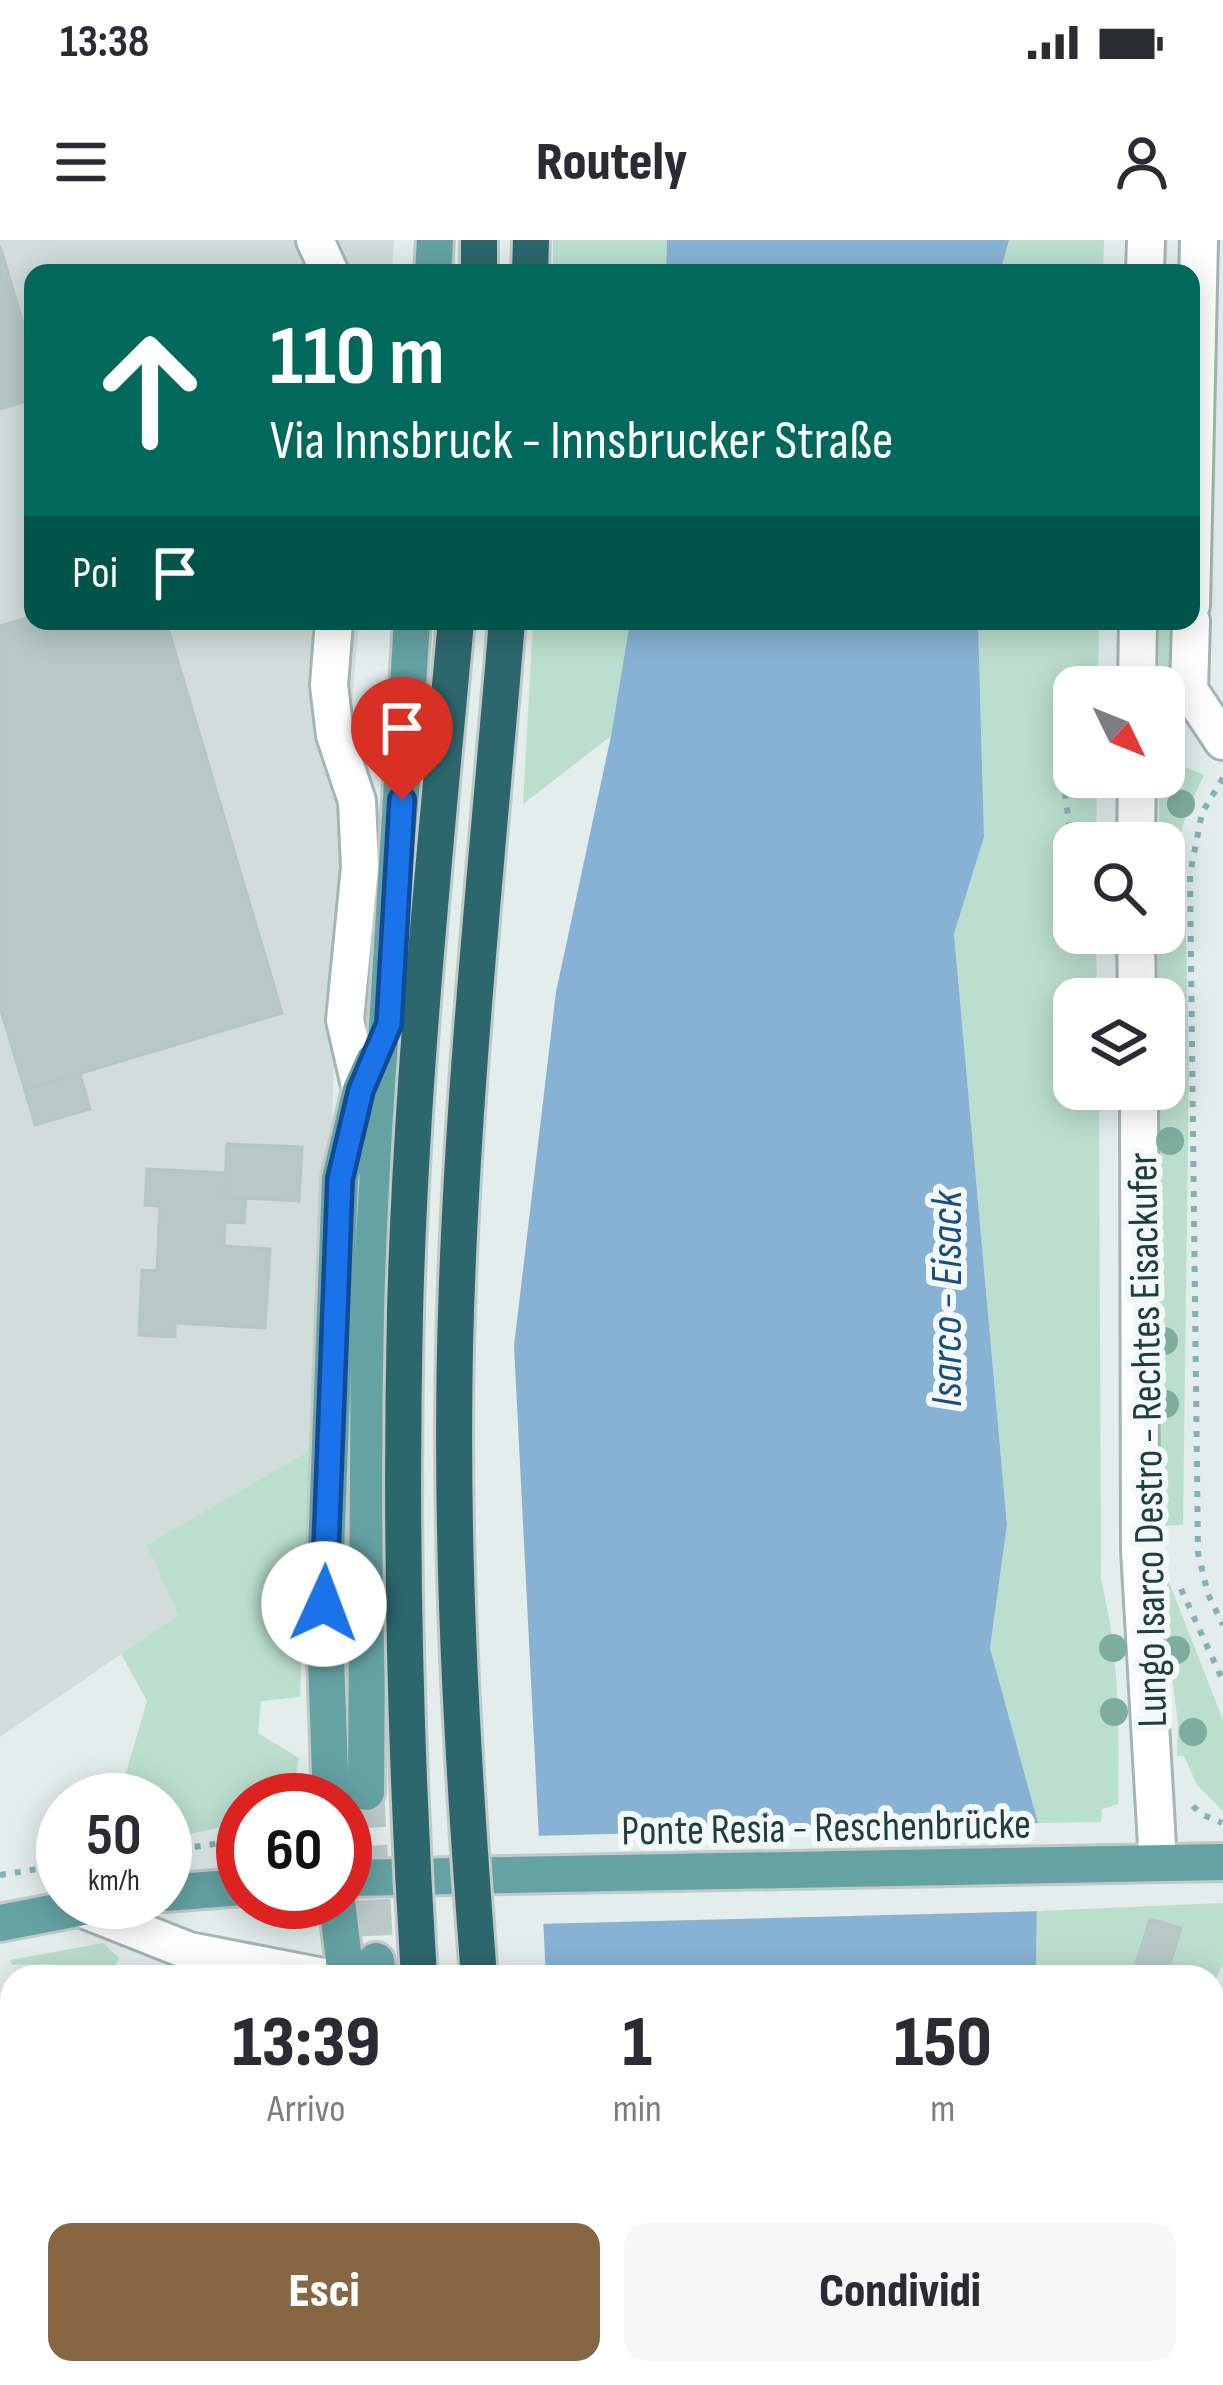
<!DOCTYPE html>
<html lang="it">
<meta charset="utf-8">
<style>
body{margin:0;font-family:"Sofia Sans Condensed",sans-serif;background:#f7f7f7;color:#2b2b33;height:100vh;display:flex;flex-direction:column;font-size:45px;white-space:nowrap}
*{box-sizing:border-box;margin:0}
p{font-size:39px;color:#7c7c81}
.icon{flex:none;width:66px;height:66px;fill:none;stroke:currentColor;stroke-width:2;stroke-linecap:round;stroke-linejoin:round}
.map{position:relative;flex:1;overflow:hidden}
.sheet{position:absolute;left:0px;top:1725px;width:1224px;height:420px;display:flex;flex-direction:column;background:#fff;border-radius:36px 36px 0 0;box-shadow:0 6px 30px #0003}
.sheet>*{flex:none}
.hud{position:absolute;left:24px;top:24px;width:1176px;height:366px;border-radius:24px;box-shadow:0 6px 30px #0003;background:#00695c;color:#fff;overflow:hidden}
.needle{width:78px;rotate:133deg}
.tools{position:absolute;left:1053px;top:426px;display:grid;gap:24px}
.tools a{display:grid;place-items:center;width:132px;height:132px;border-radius:24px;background:#fff;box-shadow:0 6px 30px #0003;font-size:60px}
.speed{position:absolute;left:36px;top:1533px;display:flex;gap:24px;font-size:60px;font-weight:700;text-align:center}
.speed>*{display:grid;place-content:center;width:156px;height:156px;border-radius:50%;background:#fff;box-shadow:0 6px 30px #0003;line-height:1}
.speed small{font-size:30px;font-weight:400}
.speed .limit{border:18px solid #d22;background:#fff;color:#111}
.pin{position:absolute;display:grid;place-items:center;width:102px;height:102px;color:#fff;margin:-123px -51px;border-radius:50% 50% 50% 0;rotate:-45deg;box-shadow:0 0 12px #0007}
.pin .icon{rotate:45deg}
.me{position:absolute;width:132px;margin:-66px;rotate:2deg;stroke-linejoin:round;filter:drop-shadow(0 0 9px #0008)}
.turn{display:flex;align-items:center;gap:42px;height:252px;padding:0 48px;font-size:54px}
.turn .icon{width:156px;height:156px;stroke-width:2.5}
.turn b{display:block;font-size:84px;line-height:102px}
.then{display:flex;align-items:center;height:114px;padding:0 48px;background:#0003;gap:24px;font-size:45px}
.eta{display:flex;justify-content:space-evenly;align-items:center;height:204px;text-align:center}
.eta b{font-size:72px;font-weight:800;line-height:84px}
.cta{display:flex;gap:24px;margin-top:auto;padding:24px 48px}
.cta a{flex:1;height:138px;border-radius:24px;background:#876643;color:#fff;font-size:48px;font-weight:800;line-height:138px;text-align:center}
.cta a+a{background:#f7f7f7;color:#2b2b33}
.status{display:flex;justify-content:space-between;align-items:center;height:84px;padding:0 60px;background:#fff;direction:ltr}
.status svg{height:33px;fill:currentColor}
header{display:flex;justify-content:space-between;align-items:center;height:156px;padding:0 48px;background:#fff;font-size:54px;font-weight:800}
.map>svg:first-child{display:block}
</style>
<div class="status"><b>13:38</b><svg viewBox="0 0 49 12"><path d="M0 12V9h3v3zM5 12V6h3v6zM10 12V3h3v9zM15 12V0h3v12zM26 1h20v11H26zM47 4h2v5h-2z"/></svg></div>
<header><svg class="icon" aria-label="menu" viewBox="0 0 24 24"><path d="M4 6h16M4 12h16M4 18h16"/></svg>Routely<svg class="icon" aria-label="person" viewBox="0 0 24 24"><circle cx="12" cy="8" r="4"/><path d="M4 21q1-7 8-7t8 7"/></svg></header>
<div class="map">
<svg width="1223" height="2145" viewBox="0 0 1223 2145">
<rect width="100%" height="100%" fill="#e2edec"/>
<!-- built -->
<g fill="#d1dddb">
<path d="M0 0H394L392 33H33V381H359L342 581 331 915 310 1210 148 1305 178 1375 0 1497Z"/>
<path d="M12 2036V2133H380L382 2145H0V2039Z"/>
</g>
<!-- green -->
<g fill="#bbdfcf">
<path d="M553 0H667L666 33H553Z"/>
<path d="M1009 0H1104L1103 33H1000Z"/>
<path d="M533 381H630L611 496 523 564Z"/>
<path d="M978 381H1099L1098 447H1074V537H1097L1096 603H1074V693H1096L1097 759H1074V849H1099L1101 1340C1120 1416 1119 1487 1118 1564L1102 1569 1101 1582 1038 1583 990 1408 1007 1285 954 694 984 597Z"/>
<path d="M1159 381H1178V524L1204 535 1187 571 1176 611 1184 621 1189 827 1183 1285 1158 1286V849H1164V759H1158V693H1164V603H1159V537H1164V447H1159Z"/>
<path d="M310 1210 300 1457 261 1461 258 1493 299 1518 291 1560H243V1583L165 1599V1560H118L147 1461 121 1414 178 1375 147 1305Z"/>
<path d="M1159 1332 1169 1342 1223 1480V1571L1197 1545 1184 1516H1177L1178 1484Z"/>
<path d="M1223 1663V1725L1212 1746V1737H1036L1037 1671Z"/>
<path d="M103 1703 119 1718 110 1735 50 1724 12 1725 10 1720Z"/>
<path d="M1212 1981H1223V2145H1168V2133H1212Z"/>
</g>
<!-- water -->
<g fill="#88b2d4">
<path d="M667 0H1009L1000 33H666Z"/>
<path d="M630 381H978L984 597 954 694 1007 1285 990 1408 1038 1583 1036 1737H546L514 1106 556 752 611 496Z"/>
<path d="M586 2133H1006L1004 2145H587Z"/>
</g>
<!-- pier -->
<path fill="#e2edec" d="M1044 1583 1043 1671 537 1684 533 1596Z"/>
<!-- building -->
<g fill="#b8c8c6" stroke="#b5c7c5" stroke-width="3">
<path d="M0 6 33 117V159L0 169Z"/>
<path d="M33 376V381H166L282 773 25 850 0 767V386Z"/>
<path d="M80 834 90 869 35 885 25 850Z"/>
<path d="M227 904 302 907 299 961 224 957Z"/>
<path d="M147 929 225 933 224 957 246 958 244 983 225 982 224 1006 270 1009 265 1088 175 1083V1097L139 1095 142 1030 157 1031 160 966 145 965Z"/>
<path d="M1150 1679 1181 1688 1166 1737H1132Z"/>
<path d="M12 2104V2133L304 2136 262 2145H0V2107Z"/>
</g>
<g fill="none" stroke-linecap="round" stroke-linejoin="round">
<!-- major-tunnel -->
<path stroke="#bbcac9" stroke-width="36" stroke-dasharray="36 18" stroke-linecap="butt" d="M366 1552 376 1721"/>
<defs>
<g id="minor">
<path d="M315 0 330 33"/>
<path d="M1145 33 1146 0"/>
<path d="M1191 365 1199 0"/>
<path d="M334 381 329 445 335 495 357 561 360 627 345 780 361 850"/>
<path d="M1191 381 1189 450 1223 501"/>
<path d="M1137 447 1138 381"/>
<path d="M1136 603 1137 537"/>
<path d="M1136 693 1137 759"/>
<path d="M1139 849 1140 1309 1158 1623"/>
<path d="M78 1667 189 1711 323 1737"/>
</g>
<g id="major">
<path d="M433 33 435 0"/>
<path d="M366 1552 369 1079 412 381"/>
<path d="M331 1560 324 1364 340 939 361 850 374 821"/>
<path d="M345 1638 1223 1622"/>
<path d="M165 1653 243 1647"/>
<path d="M337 1662 346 1737"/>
<path d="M0 1683 108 1662"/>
<path d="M376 1721 378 1737"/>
<path d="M400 2133 409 2145"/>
</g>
<g id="highway">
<path d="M479 33V0"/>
<path d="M530 33 531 0"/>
<path d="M453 2133 454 2145"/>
<path d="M515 2133 516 2145"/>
</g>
</defs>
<!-- minor casing -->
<use href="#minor" stroke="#a4b5b5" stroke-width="42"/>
<!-- major casing -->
<use href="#major" stroke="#c1c9c9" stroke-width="42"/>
<!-- highway casing -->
<use href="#highway" stroke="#c1c9c9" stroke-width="42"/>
<!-- path -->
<g stroke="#82b2b1" stroke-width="6" stroke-dasharray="6 9" stroke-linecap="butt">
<path d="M1061 523 1074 622"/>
<path d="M1223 538 1202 573 1190 634 1198 1313 1208 1354 1223 1385"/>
<path d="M1181 1349 1223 1441"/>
<path d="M1193 1566 1201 1574 1222 1583"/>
<path d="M165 1611 243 1600"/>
<path d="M0 1635 63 1625"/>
<path d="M1212 1773 1223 1753"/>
<path d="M1212 1859 1223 1849"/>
<path d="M1199 2133 1200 2145"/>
<path d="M1127 2145 1128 2133"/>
</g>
<!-- minor -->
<use href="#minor" stroke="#fff" stroke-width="36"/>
<!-- major -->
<use href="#major" stroke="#65a2a4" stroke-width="36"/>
<!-- highway -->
<use href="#highway" stroke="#2c676d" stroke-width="36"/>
<defs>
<g id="highway-bridge">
<path d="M419 1737C405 1515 400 1294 405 1072 411 841 435 611 456 381"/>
<path d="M479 1737C462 1516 449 1294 456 1072 463 842 488 611 507 381"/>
</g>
</defs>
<!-- highway-bridge casing -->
<use href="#highway-bridge" stroke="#c1c9c9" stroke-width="42" stroke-linecap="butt"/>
<!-- highway-bridge -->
<use href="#highway-bridge" stroke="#2c676d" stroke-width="36"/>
</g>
<!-- trees -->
<g fill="#7dad9e">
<circle cx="1181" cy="564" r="14"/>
<circle cx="1170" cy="901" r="14"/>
<circle cx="1164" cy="1101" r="14"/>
<circle cx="1165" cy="1164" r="14"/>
<circle cx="1113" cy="1408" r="14"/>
<circle cx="1176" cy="1410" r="14"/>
<circle cx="1114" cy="1472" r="14"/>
<circle cx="1193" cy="1492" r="14"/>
</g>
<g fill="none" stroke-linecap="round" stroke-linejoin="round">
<defs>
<path id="route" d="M324 1364 340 939 361 850 389 784 402 560"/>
</defs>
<!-- route casing -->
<use href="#route" stroke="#114b97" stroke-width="30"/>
<!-- route -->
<use href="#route" stroke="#1a73e8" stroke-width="21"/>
</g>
<g text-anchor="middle" stroke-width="12" stroke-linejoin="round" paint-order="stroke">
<!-- street labels -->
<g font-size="42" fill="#213e3f" stroke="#f3f9f8">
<text transform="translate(1146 1200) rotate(-91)" y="15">Lungo Isarco Destro - Rechtes Eisackufer</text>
<text transform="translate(826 1586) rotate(-1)" y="15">Ponte Resia - Reschenbrücke</text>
</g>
<!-- water labels -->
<g font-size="45" font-style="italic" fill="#194f7e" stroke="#f3f9f8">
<text transform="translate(945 1059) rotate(-90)" y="16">Isarco - Eisack</text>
</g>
</g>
</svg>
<div class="tools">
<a><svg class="needle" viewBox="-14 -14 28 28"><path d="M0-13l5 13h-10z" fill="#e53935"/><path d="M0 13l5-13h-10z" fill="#7c7c81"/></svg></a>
<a><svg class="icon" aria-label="search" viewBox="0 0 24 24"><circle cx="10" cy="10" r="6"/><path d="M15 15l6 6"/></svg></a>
<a><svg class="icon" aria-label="layers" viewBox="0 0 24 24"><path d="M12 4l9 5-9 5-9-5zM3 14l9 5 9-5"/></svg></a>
</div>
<div class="speed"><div>50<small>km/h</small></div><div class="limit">60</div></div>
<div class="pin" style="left:402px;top:560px;background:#d93025"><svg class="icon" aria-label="arrive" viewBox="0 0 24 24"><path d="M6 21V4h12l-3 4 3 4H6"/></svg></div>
<svg class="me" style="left:324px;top:1364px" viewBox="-20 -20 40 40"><circle r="19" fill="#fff"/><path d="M0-13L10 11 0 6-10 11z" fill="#1a73e8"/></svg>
<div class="hud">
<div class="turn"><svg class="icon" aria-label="ahead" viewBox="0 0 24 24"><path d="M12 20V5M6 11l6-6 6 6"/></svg><div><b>110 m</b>Via Innsbruck - Innsbrucker Straße</div></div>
<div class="then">Poi<svg class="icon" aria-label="arrive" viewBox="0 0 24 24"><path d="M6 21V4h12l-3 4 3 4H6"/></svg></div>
</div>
<section class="sheet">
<div class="eta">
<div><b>13:39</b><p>Arrivo</p></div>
<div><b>1</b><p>min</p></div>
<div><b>150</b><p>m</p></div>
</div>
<div class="cta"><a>Esci</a><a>Condividi</a></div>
</section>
</div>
